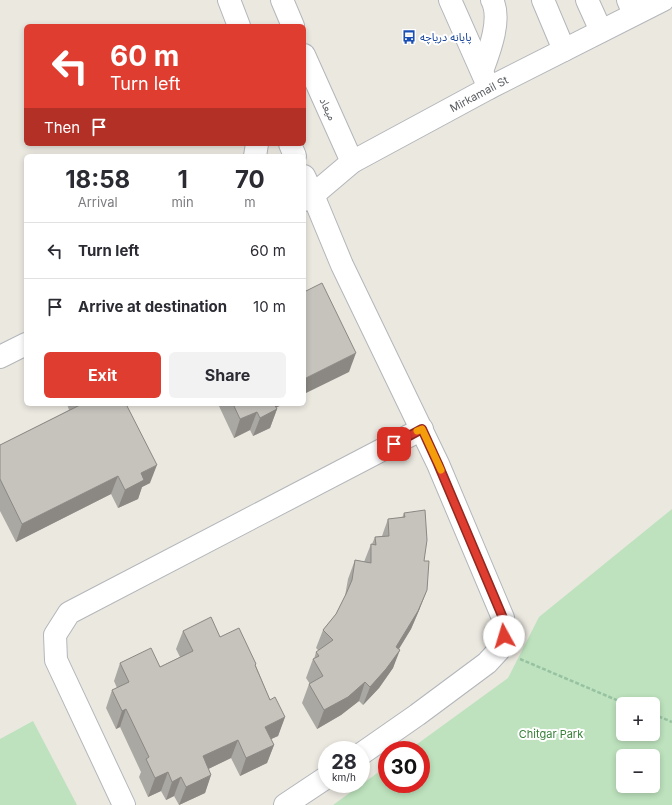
<!DOCTYPE html>
<meta charset="utf-8">
<style>
body{margin:0;font-family:Inter,"Noto Sans Arabic",sans-serif;background:#f2f2f3;color:#2b2b33;height:100vh;display:flex;flex-direction:column;font-size:15px;white-space:nowrap}
*{box-sizing:border-box;margin:0}
p{font-size:13px;color:#7c7c81}
.icon{flex:none;width:22px;height:22px;fill:none;stroke:currentColor;stroke-width:2;stroke-linecap:round;stroke-linejoin:round}
.map{position:relative;flex:1;overflow:hidden}
.side{position:absolute;left:24px;top:154px;width:282px;height:252px;display:flex;flex-direction:column;background:#fff;border-radius:6px;box-shadow:0 2px 6px #0003}
.side>*{flex:none}
.top-card{position:absolute;left:24px;top:24px;width:282px;height:122px;border-radius:6px;box-shadow:0 2px 6px #0003;background:#e03d31;color:#fff;overflow:hidden}
.buttons{position:absolute;left:616px;top:697px;display:grid;gap:8px}
.buttons a{display:grid;place-items:center;width:44px;height:44px;border-radius:6px;background:#fff;box-shadow:0 2px 6px #0003;font-size:20px}
.speed{position:absolute;left:318px;top:741px;display:flex;gap:8px;font-size:20px;font-weight:700;text-align:center}
.speed>*{display:grid;place-content:center;width:52px;height:52px;border-radius:50%;background:#fff;box-shadow:0 2px 6px #0003;line-height:1}
.speed small{font-size:10px;font-weight:400}
.speed .limit{border:6px solid #d22;background:#fff;color:#111}
.pin{position:absolute;display:grid;place-items:center;width:34px;height:34px;color:#fff;margin:-17px;border-radius:8px;box-shadow:0 2px 6px #0006}
.me{position:absolute;width:44px;margin:-22px;rotate:354deg;stroke-linejoin:round;filter:drop-shadow(0 0 3px #0008)}
.turn{display:flex;align-items:center;gap:14px;height:84px;padding:0 20px;font-size:18px}
.turn .icon{width:52px;height:52px;stroke-width:2.5}
.turn b{display:block;font-size:28px;line-height:34px}
.then{display:flex;align-items:center;height:38px;padding:0 20px;background:#0003;gap:8px;font-size:15px}
.eta{display:flex;justify-content:space-evenly;align-items:center;height:68px;text-align:center}
.eta b{font-size:24px;font-weight:700;line-height:28px}
.primary-button{display:flex;gap:8px;margin-top:auto;padding:8px 20px}
.primary-button a{flex:1;height:46px;border-radius:6px;background:#e03d31;color:#fff;font-size:16px;font-weight:700;line-height:46px;text-align:center}
.primary-button a+a{background:#f2f2f3;color:#2b2b33}
ul{padding:0;list-style:none}
li{display:flex;align-items:center;gap:12px;height:56px;padding:0 20px;border-top:1px solid #e1e1e2}
li div{flex:1}
li b{display:block;font-size:15px}
li em{font-style:normal}
.map>svg:first-child{display:block}
</style>
<div class="map">
<svg width="672" height="805" viewBox="0 0 672 805">
<rect width="100%" height="100%" fill="#ebe8e0"/>
<!-- green -->
<g fill="#bde2bd" fill-rule="evenodd">
<path d="M672 509V805H333L387 766V784H421V750H409L508 678 539 617ZM623 704H653V734H623ZM623 756H653V786H623Z"/>
<path d="M33 721 77 805H0V739Z"/>
</g>
<g fill="none" stroke-linecap="round" stroke-linejoin="round">
<defs>
<g id="minor">
<path d="M450 0 489 88"/>
<path d="M543 0 564 50"/>
<path d="M587 0 601 31"/>
<path d="M628 0 634 14"/>
<path d="M482 71C489 52 502 19 492 0"/>
<path d="M313 195 342 265 438 464 503 618 504 636 499 650 487 663 417 715 361 754"/>
<path d="M124 805 56 660 55 635 69 613 422 429"/>
<path d="M285 805 327 777"/>
</g>
<g id="tertiary">
<path d="M229 0 239 26"/>
<path d="M282 0 293 26"/>
<path d="M304 55 352 162"/>
<path d="M290 144 295 156"/>
<path d="M255 156 257 144"/>
<path d="M304 176 313 195"/>
<path d="M304 200 313 195 352 162 489 88 663 0"/>
<path d="M0 357 26 344"/>
</g>
</defs>
<!-- minor casing -->
<use href="#minor" stroke="#b3b6ba" stroke-width="24"/>
<!-- tertiary casing -->
<use href="#tertiary" stroke="#b3b6ba" stroke-width="24"/>
<!-- path -->
<g stroke="#97c2a2" stroke-width="2.5" stroke-dasharray="4 2" stroke-linecap="butt">
<path d="M520 659 626 704"/>
<path d="M653 714 672 722"/>
</g>
<!-- minor -->
<use href="#minor" stroke="#fff" stroke-width="22"/>
<!-- tertiary -->
<use href="#tertiary" stroke="#fff" stroke-width="22"/>
</g>
<!-- wall -->
<g fill="#aaa8a3">
<path d="M67 404H126L150 483 142 487 138 499 118 508 111 494 16 542 0 511V445L69 410Z"/>
<path d="M218 404H283L276 408 277 409 270 428 253 436 250 430 234 438Z"/>
<path d="M404 513 424 561 420 608 411 629 399 649 393 668 379 688 363 705 359 701 341 715 317 729 302 703 309 684H310L306 678 313 659H314L316 652 319 651 316 648 323 630 336 614 345 596 348 579 355 560 364 562 371 544H372L375 537 382 536 388 519 402 518Z"/>
<path d="M183 631 220 637 256 666 270 700 285 717 278 736 271 739 274 745 267 763 240 776 231 758 208 769 211 775 205 793 179 805 174 796 166 800 161 791 148 797 139 777 141 772 120 727 116 729 106 708 112 690 117 688 114 681 120 663 160 667 180 657 176 649Z"/>
</g>
<!-- shaded-wall -->
<g fill="#8b8884">
<path d="M356 353 349 372 304 394V379Z"/>
<path d="M267 404H283L263 414Z"/>
<path d="M277 409 270 428 253 436 260 418Z"/>
<path d="M257 412 250 430 234 438 240 419Z"/>
<path d="M157 465 150 483 142 487 138 499 118 508 125 490 141 473Z"/>
<path d="M118 476 111 494 16 542 22 524Z"/>
<path d="M427 590 420 608 411 629 392 660 400 650 393 668 379 688 363 705 370 687 396 647Z"/>
<path d="M365 682 359 701 341 715 317 729 324 710Z"/>
<path d="M126 709 120 727 116 729 122 711Z"/>
<path d="M285 717 278 736 258 745 265 727Z"/>
<path d="M238 740 231 758 196 775 203 756Z"/>
<path d="M274 745 267 763 240 776 246 758Z"/>
<path d="M168 772 161 791 148 797 155 778Z"/>
<path d="M211 775 205 793 179 805 186 787Z"/>
<path d="M181 777 174 796 166 800 172 782Z"/>
</g>
<!-- building -->
<g fill="#c6c3bd" stroke="#8b8884">
<path d="M322 283 356 353 304 379V292Z"/>
<path d="M82 404H126L157 465 141 473 144 480 125 490 118 476 22 524 0 479V445Z"/>
<path d="M233 404H274L277 409 260 418 257 412 240 419Z"/>
<path d="M425 510 427 540 424 561H429L427 590 418 611 396 647 400 650 386 669 370 687 365 682 348 697 324 710 309 684 323 676 313 659 319 656 316 652 333 640 323 630 336 614 346 594 352 580 355 560 371 563V544L376 545 375 537 389 536 388 519 405 517 404 513Z"/>
<path d="M211 617 220 637 239 628 256 664 255 665 270 700 275 697 285 717 265 727 274 745 246 758 238 740 203 756 211 775 186 787 181 777 172 782 168 772 155 778 146 759 149 757 126 709 122 711 112 690 129 682 120 663 151 648 160 667 193 651 183 631Z"/>
</g>
<g fill="none" stroke-linecap="round" stroke-linejoin="round">
<defs>
<path id="route" d="M394 444 422 429 438 464 503 618 504 636"/>
</defs>
<!-- route casing -->
<use href="#route" stroke="#922820" stroke-width="10"/>
<!-- route -->
<use href="#route" stroke="#e03d31" stroke-width="7"/>
<!-- slow -->
<path stroke="#f59e0b" stroke-width="7" d="M417 431 422 429 441 470"/>
</g>
<!-- icons -->
<defs>
<symbol id="bus-bare" viewBox="-9 -9 18 18"><path d="M-5-6H5V4H4V6H2V4H-2V6H-4V4H-5ZM-3.5-4V0h7V-4ZM-3.5 1.2v1.5H-2V1.2ZM2 1.2v1.5H3.5V1.2Z" fill="#1a4fb4" stroke="#fff" stroke-width="2.5" paint-order="stroke"/></symbol>
</defs>
<g fill-rule="evenodd">
<use href="#bus-bare" x="399" y="27" width="20" height="20"/>
</g>
<g text-anchor="middle" stroke-width="4" stroke-linejoin="round" paint-order="stroke">
<!-- transit labels -->
<g font-size="11" fill="#164399" stroke="#fff" text-anchor="start">
<text x="420" y="41">پایانه دریاچه</text>
</g>
<!-- street labels -->
<g font-size="11" fill="#595c60" stroke="#fff">
<text transform="translate(479 94) rotate(-28)" y="4">Mirkamail St</text>
<text transform="translate(328 109) rotate(65)" y="4">میعاد</text>
</g>
<!-- park labels -->
<g font-size="11" fill="#38803a" stroke="#fff">
<text x="551" y="738">Chitgar Park</text>
</g>
</g>
</svg>
<div class="buttons">
<a>+</a>
<a>−</a>
</div>
<div class="speed"><div>28<small>km/h</small></div><div class="limit">30</div></div>
<div class="pin" style="left:394px;top:444px;background:#d93025"><svg class="icon" aria-label="arrive" viewBox="0 0 24 24"><path d="M6 21V4h12l-3 4 3 4H6"/></svg></div>
<svg class="me" style="left:504px;top:636px" viewBox="-20 -20 40 40"><circle r="19" fill="#fff"/><path d="M0-13L10 11 0 6-10 11z" fill="#e03d31"/></svg>
<div class="top-card">
<div class="turn"><svg class="icon" aria-label="left" viewBox="0 0 24 24"><path d="M17 20v-9H6M10 6l-5 5 5 5"/></svg><div><b>60 m</b>Turn left</div></div>
<div class="then">Then<svg class="icon" aria-label="arrive" viewBox="0 0 24 24"><path d="M6 21V4h12l-3 4 3 4H6"/></svg></div>
</div>
<section class="side">
<div class="eta">
<div><b>18:58</b><p>Arrival</p></div>
<div><b>1</b><p>min</p></div>
<div><b>70</b><p>m</p></div>
</div>
<ul>
<li><svg class="icon" aria-label="left" viewBox="0 0 24 24"><path d="M17 20v-9H6M10 6l-5 5 5 5"/></svg><div><b>Turn left</b></div><em>60 m</em></li>
<li><svg class="icon" aria-label="arrive" viewBox="0 0 24 24"><path d="M6 21V4h12l-3 4 3 4H6"/></svg><div><b>Arrive at destination</b></div><em>10 m</em></li>
</ul>
<div class="primary-button"><a>Exit</a><a>Share</a></div>
</section>
</div>
